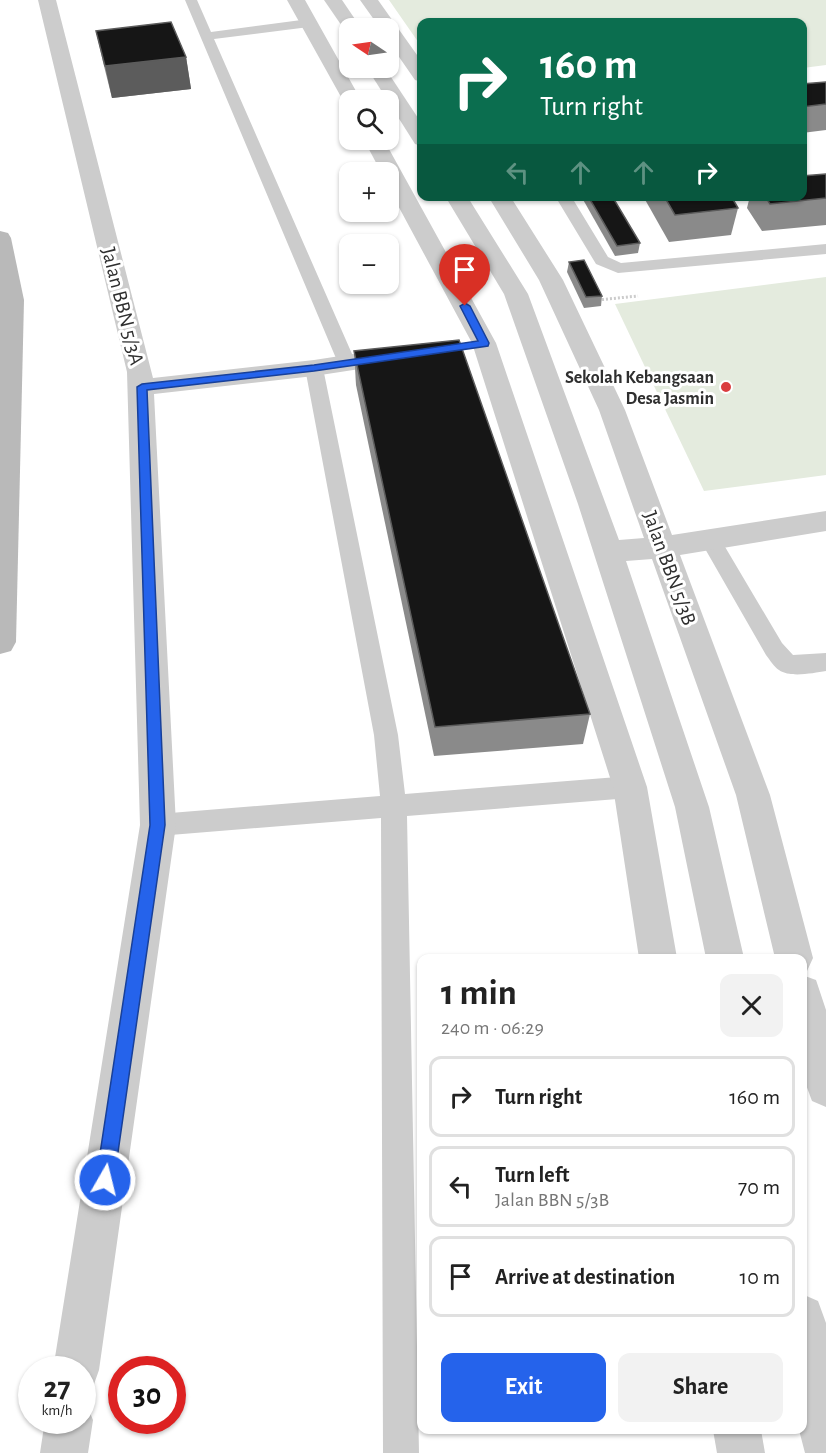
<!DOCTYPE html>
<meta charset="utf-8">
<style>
body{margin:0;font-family:"Alegreya Sans",sans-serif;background:#f2f2f2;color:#222;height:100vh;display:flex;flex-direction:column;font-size:22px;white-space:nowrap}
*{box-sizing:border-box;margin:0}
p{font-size:20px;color:#767676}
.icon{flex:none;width:33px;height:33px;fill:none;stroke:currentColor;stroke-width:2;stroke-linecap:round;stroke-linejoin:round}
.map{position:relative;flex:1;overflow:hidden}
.details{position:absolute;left:417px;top:954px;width:390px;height:480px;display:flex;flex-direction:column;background:#fff;border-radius:12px;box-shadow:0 2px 4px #0004}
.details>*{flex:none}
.top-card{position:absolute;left:417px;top:18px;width:390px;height:183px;border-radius:12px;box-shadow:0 2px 4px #0004;background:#0b6e4f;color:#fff;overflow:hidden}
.needle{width:39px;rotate:283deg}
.fabs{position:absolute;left:339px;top:18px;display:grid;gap:12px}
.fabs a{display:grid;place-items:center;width:60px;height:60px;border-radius:12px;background:#fff;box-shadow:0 2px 4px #0004;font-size:30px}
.speed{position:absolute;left:18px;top:1356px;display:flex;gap:12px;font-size:30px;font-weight:700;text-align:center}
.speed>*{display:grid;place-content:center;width:78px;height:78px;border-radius:50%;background:#fff;box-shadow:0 2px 4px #0004;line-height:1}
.speed small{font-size:15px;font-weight:400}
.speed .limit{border:9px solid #d22;background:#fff;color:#111}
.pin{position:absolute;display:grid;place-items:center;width:51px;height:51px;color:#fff;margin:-62px -26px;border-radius:50% 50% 50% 0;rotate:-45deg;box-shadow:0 0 6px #0007}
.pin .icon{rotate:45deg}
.me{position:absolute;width:66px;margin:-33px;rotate:8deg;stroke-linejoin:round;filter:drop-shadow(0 0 4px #0008)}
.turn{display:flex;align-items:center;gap:21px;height:126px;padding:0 24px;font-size:27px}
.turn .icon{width:78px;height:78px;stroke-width:2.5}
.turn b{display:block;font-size:42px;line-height:51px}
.lanes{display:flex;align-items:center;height:57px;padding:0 24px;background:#0003;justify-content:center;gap:30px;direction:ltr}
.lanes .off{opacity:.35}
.round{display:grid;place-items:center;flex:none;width:63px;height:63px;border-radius:12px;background:#f2f2f2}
.head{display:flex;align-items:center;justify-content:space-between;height:102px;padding:0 24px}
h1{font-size:36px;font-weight:700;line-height:45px}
.action{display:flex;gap:12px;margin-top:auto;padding:12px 24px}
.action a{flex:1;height:69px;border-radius:12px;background:#2563eb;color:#fff;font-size:24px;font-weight:700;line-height:69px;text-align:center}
.action a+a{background:#f2f2f2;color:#222}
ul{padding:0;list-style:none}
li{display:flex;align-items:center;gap:18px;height:81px;margin:0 12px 9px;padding:0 12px;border:3px solid #e0e0e0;border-radius:12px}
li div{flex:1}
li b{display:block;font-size:22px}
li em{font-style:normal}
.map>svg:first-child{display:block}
</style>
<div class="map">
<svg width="826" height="1453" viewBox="0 0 826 1453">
<rect width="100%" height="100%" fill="#fff"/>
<!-- green -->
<g fill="#e4ebde">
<path d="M389 0H826V65L803 68 802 22H422L421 46Z"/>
<path d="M826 277V475L704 491 615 304Z"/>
</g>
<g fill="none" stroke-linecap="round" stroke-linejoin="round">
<!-- path -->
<path stroke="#ccc" stroke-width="3" stroke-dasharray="2 2" stroke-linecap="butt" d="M598 300 638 296"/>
<!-- service -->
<g fill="#ccc" fill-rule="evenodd">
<path d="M185 0H197L211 32 309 19 316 23 309 27 214 39 356 363 353 367H341L338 363Z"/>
<path d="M555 196H571L608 257 621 263 826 244V254L618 273 596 264Z"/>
<path d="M314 362 321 364 323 368 398 735 405 794 630 776 639 779 642 787 639 795 630 798 407 816 419 1453H383L381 818 158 836 149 833 145 825 149 817 158 814 380 796 374 735 305 368 307 364Z"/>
<path d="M711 532 718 535 782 643 793 655 826 653V671C813 673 790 678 779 670 774 667 770 660 766 655L700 540 704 535Z"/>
</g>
<!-- minor -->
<g fill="#ccc" fill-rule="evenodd">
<path d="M38 0H56L153 378 314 360 399 347 408 350 412 355 408 360 399 363 314 376 154 394 176 825 99 1370 93 1387 82 1391V1370H53L140 825 127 372Z"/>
<path d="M287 0H305L361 100H350V105L345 104Z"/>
<path d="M324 0H342L361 28H350V33L346 32Z"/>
<path d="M360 0H378L422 62V82L415 80 388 41V28H380Z"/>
<path d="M367 68H385L422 124V146L415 144Z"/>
<path d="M364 140H384L496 343 647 787 677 958H639L613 787 472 343 388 187V172H381Z"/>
<path d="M445 196H467L528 294 619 540 644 538 599 410 539 280 488 196H510L563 280 625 410 672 535 826 511V531L680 555 770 795 813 958 807 971 802 973V958H775L736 795 652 559 626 561 709 807 744 958H706L675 807 578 504 504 294Z"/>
<path d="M802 975 816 980 826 1010V1107L812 1101 802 1074Z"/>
<path d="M802 1294 818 1301 826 1323V1453H805L799 1430H802Z"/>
<path d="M82 1402 86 1403 93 1420 88 1453H40L45 1420H82Z"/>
<path d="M713 1430H761L765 1453H717Z"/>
</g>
<!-- secondary -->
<path fill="#b9b9b9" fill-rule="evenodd" d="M0 231 8 233 11 238 24 300 16 642 11 651 0 654Z"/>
</g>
<!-- wall -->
<g fill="#8a8a8a">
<path d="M96 31 186 57 191 89 112 98 103 62Z"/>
<path d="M826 82V130L802 133V84Z"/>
<path d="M826 174V225L762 231 747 208 750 196H802Z"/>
<path d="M581 196H612L640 243 638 253 615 256Z"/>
<path d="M643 196H731L738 208 731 235 669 242Z"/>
<path d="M569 262 602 296 601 306 584 308 567 272Z"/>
<path d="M354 351 590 714 583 744 434 756 356 385Z"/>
</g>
<!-- shaded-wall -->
<path fill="#5c5c5c" d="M186 57 191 89 112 98 105 66Z"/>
<!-- building -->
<g fill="#161616" stroke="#5c5c5c" stroke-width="1.5">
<path d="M171 22 186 57 105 66 96 31Z"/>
<path d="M826 82V104L802 107V84Z"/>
<path d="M826 174V198L770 204 765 196H802V176Z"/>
<path d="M588 196H612L640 243 617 246Z"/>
<path d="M664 196H731L738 208 675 215Z"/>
<path d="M584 260 602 296 586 297 569 262Z"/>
<path d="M459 340 590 714 435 727 354 351Z"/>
</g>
<!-- route -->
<path fill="#2563eb" stroke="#184099" stroke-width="1.5" d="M465 303 470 306 489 343 488 346 314 371 147 390 165 825 114 1180 111 1186 105 1189 98 1186 96 1180 150 825 137 387 142 384 314 365 478 341 460 306Z"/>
<!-- markers -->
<circle fill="#da3d3f" stroke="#fff" stroke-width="2" cx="726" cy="387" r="6"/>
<g text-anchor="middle" stroke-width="6" stroke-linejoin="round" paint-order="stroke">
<!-- far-poi labels -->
<g font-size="18" font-weight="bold" fill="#2f2f2f" stroke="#fff" text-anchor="end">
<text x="714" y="383">Sekolah Kebangsaan<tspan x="714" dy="21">Desa Jasmin</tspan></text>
</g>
<!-- street labels -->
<g font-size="21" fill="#2f2f2f" stroke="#fff">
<text transform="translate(123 306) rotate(76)" y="7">Jalan BBN 5/3A</text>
<text transform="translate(670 568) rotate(70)" y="7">Jalan BBN 5/3B</text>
</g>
</g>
</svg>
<div class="fabs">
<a><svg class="needle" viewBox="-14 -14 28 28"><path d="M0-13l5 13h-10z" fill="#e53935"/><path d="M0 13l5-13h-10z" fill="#767676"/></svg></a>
<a><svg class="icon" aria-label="search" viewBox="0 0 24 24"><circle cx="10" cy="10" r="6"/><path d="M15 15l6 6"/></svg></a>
<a>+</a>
<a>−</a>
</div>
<div class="speed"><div>27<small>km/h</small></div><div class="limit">30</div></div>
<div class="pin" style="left:465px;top:306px;background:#d93025"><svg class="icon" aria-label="arrive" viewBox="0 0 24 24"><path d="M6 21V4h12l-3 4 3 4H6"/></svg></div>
<svg class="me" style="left:105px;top:1180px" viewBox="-20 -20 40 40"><circle r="17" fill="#2563eb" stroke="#fff" stroke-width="3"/><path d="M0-11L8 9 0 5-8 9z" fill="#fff"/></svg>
<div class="top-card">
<div class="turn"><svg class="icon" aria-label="right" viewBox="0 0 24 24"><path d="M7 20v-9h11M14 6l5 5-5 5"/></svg><div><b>160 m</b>Turn right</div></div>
<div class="lanes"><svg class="icon off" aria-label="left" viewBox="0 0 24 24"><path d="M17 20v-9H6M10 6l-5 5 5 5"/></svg><svg class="icon off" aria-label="ahead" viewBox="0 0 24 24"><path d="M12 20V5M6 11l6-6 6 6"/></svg><svg class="icon off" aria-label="ahead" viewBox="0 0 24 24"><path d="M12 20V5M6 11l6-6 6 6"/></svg><svg class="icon" aria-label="right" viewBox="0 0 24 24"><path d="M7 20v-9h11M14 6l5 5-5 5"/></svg></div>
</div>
<section class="details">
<div class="head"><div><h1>1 min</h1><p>240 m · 06:29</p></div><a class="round"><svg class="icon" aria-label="close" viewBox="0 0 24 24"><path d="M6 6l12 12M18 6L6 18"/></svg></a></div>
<ul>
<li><svg class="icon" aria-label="right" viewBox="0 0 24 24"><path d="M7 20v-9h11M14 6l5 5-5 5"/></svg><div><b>Turn right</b></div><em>160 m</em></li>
<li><svg class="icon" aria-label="left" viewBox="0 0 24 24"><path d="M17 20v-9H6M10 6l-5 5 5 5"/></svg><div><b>Turn left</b><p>Jalan BBN 5/3B</p></div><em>70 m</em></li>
<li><svg class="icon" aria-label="arrive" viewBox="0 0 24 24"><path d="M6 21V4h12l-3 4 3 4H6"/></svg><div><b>Arrive at destination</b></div><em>10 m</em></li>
</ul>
<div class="action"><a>Exit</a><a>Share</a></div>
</section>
</div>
